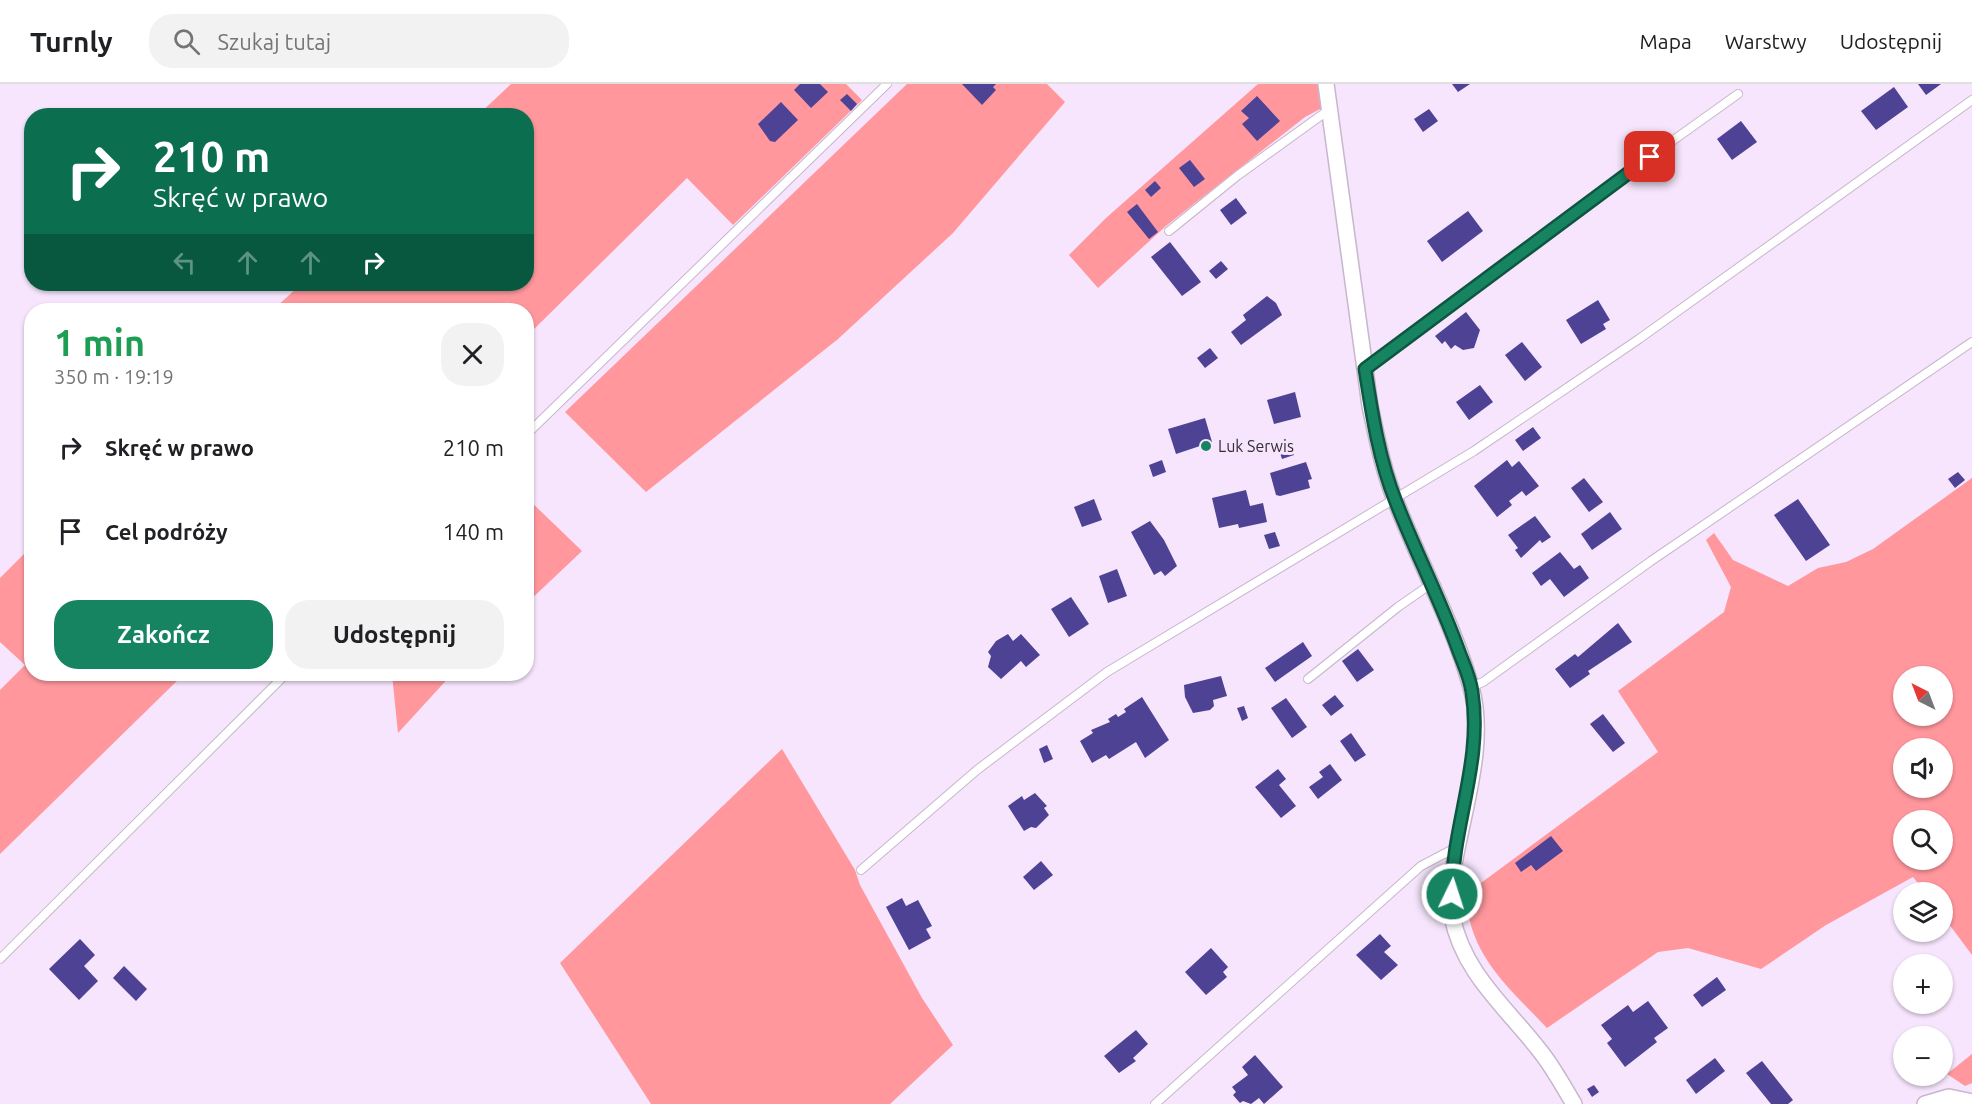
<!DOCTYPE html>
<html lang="pl">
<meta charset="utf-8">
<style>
body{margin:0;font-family:Ubuntu,sans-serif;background:#f2f2f2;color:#202124;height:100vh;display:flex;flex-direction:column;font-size:22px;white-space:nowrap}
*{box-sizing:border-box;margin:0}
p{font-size:20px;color:#757577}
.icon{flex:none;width:33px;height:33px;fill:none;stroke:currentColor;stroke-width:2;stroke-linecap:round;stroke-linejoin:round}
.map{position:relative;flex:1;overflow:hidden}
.sheet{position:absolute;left:24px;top:219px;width:510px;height:378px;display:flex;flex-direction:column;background:#fff;border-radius:24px;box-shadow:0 2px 4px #0004}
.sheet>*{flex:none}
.hud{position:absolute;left:24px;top:24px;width:510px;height:183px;border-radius:24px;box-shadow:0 2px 4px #0004;background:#0b6e4f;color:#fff;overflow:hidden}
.needle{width:39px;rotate:318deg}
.tools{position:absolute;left:1893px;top:582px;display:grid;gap:12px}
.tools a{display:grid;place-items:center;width:60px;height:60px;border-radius:50%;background:#fff;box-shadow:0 2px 4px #0004;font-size:30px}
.pin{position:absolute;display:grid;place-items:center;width:51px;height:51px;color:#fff;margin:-26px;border-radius:12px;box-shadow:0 3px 9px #0006}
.me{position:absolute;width:66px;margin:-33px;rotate:4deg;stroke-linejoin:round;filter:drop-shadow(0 0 4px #0008)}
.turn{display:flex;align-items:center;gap:21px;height:126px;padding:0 30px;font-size:27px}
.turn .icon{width:78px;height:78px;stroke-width:2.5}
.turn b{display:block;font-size:42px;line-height:51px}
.lanes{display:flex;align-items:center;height:57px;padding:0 30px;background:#0003;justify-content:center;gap:30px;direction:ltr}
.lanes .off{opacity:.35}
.round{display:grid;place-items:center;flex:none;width:63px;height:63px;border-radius:24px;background:#f2f2f2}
.headline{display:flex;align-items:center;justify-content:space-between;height:102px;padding:0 30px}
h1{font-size:36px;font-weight:600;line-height:45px;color:#1e9e55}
.action{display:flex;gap:12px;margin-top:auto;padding:12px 30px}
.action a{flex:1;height:69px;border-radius:24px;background:#168461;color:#fff;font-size:24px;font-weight:600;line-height:69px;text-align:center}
.action a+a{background:#f2f2f2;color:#202124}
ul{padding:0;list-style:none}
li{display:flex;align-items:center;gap:18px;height:84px;padding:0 30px}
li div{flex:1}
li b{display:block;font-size:22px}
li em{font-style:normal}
header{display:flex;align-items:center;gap:36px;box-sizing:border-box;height:84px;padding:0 30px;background:#fff;border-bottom:2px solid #e0e0e0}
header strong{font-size:28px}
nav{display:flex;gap:33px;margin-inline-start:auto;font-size:21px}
.search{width:420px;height:54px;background:#f2f2f2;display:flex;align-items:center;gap:15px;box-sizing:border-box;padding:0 21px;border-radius:24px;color:#757577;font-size:22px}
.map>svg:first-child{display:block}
</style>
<header>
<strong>Turnly</strong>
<div class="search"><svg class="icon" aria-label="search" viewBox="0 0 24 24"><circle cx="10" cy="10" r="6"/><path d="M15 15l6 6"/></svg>Szukaj tutaj</div>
<nav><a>Mapa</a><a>Warstwy</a><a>Udostępnij</a></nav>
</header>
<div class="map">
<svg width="1972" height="1020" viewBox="0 0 1972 1020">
<rect width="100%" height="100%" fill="#f6e5fc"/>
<!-- green -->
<g fill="#ff979d" fill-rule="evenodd">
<path d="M511 0H846L862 16 733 141 687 94 527 252 526 226H273L301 200H526V32L478 31Z"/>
<path d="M907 0H1047L1065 18 953 149 838 255 646 408 565 328Z"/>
<path d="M1258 0H1319L1322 24 1305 33 1167 141 1098 204 1069 171 1106 134Z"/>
<path d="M1972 394V871L1943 832 1942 808H1925L1913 793 1826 841 1761 885 1688 864 1658 868 1547 944C1508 903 1468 870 1466 810L1658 668 1618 607 1724 528 1731 503 1706 456 1714 449 1733 476 1788 502 1818 484 1846 478 1873 465ZM1904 592H1942V632H1904ZM1904 664H1942V704H1904ZM1904 736H1942V776H1904Z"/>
<path d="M527 414 582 467 527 519H526Z"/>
<path d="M31 463 32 590H184L0 770V606L25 581 0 558V494Z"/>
<path d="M392 590H452L398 649Z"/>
<path d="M782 665 855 786 860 801 922 914 953 961 890 1020H651L560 879Z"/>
<path d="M1972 970V999L1965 1002 1947 990Z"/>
</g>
<!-- building -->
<g fill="#4d4293">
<path d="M800 0H820L828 8 811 24 794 6Z"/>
<path d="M962 0H996L993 3 996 6 982 21Z"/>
<path d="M1452 0H1470L1458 8Z"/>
<path d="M1918 0H1941L1926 11Z"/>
<path d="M1894 3 1908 23 1876 46 1861 27Z"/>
<path d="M847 10 857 20 851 27 840 16Z"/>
<path d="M1257 12 1280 37 1257 57 1242 40 1249 34 1241 27Z"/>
<path d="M781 18 798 36 775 58 770 57 758 40Z"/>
<path d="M1429 25 1438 37 1423 48 1414 35Z"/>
<path d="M1741 37 1757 58 1732 76 1717 55Z"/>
<path d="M1190 76 1205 95 1194 103 1179 84Z"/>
<path d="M1155 97 1161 104 1151 113 1145 106Z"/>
<path d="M1236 114 1247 129 1231 141 1220 126Z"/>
<path d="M1137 120 1158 148 1149 155 1127 128Z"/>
<path d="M1468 127 1483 147 1442 178 1427 157Z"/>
<path d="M1170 158 1201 198 1182 212 1151 173Z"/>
<path d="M1221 177 1228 185 1216 195 1209 187Z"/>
<path d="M1267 212 1276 219 1282 231 1241 261 1231 248 1246 236 1243 231Z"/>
<path d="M1598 216 1610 236 1603 240 1606 245 1581 260 1566 236Z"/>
<path d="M1466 228 1480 246 1474 264 1463 266 1455 261 1451 265 1445 257 1442 260 1435 252Z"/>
<path d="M1522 258 1542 283 1525 297 1505 271Z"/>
<path d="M1210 264 1218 274 1205 284 1197 274Z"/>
<path d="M1480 301 1493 318 1469 336 1456 318Z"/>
<path d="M1295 308 1301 333 1274 340 1267 316Z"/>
<path d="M1205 334 1212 358 1176 370 1168 345Z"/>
<path d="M1533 343 1541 354 1523 367 1515 356Z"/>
<path d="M1290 359 1294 371 1282 375 1278 363Z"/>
<path d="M1162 376 1166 388 1153 393 1149 381Z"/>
<path d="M1507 376 1512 383 1519 377 1539 402 1526 412 1522 407 1509 417 1512 421 1497 433 1474 402Z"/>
<path d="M1306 378 1312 395 1308 396 1310 404 1280 412 1276 411 1270 389Z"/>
<path d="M1958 388 1965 396 1955 404 1948 395Z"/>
<path d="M1584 394 1603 418 1589 428 1571 404Z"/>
<path d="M1246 406 1250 422 1263 419 1267 438 1239 444 1238 440 1219 444 1212 414Z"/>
<path d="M1094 415 1102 436 1082 443 1074 423Z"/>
<path d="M1798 415 1830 461 1806 477 1774 431Z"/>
<path d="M1610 428 1622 445 1592 466 1581 450Z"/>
<path d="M1535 432 1551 453 1542 459 1540 456 1521 474 1515 466 1518 464 1508 451Z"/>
<path d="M1150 437 1164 456 1177 482 1165 492 1161 487 1154 491 1131 448Z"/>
<path d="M1275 448 1280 462 1269 465 1264 451Z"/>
<path d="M1560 468 1574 485 1580 481 1589 494 1564 513 1550 495 1541 502 1532 489Z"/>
<path d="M1117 485 1127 512 1108 519 1099 492Z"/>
<path d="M1071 513 1089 540 1069 553 1051 525Z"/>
<path d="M1618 539 1632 558 1588 587 1590 590 1570 604 1555 585 1575 570 1578 573Z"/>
<path d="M1008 550 1013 557 1021 550 1040 571 1026 583 1021 577 1001 595 988 583 991 572 988 568 996 557Z"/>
<path d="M1303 558 1312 572 1275 598 1265 584Z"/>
<path d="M1358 565 1374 586 1357 598 1342 577Z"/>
<path d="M1221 592 1227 612 1213 616 1214 622 1210 626 1193 629 1185 613 1184 601Z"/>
<path d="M1335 611 1344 622 1331 632 1322 621Z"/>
<path d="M1142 613 1169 656 1145 674 1136 658 1109 675 1106 671 1092 679 1080 657 1093 649 1091 646 1110 638 1108 635 1116 630 1118 633 1126 628 1124 625Z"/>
<path d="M1286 614 1307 643 1292 654 1271 624Z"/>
<path d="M1244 622 1248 634 1242 637 1237 624Z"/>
<path d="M1603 630 1625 659 1613 668 1590 640Z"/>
<path d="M1351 649 1366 671 1355 678 1340 657Z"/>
<path d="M1047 661 1053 675 1044 679 1039 665Z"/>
<path d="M1330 680 1342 696 1318 715 1309 703 1323 693 1319 688Z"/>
<path d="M1278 685 1286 695 1279 701 1296 722 1281 734 1255 703Z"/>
<path d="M1035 709 1047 722 1044 724 1049 731 1036 744 1031 743 1024 747 1008 722 1022 712 1024 716Z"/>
<path d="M1551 752 1563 767 1536 787 1531 781 1521 788 1515 779Z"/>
<path d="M1041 777 1053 791 1034 806 1023 793Z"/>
<path d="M902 814 906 822 918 816 932 842 926 845 931 854 909 866 886 823Z"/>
<path d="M1380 850 1391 862 1384 868 1398 881 1381 896 1356 871Z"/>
<path d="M80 855 95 871 84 882 98 897 79 916 49 885Z"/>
<path d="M1211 864 1228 883 1223 888 1227 893 1206 911 1185 888Z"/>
<path d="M124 882 147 905 136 917 113 894Z"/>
<path d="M1717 893 1726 906 1702 923 1693 911Z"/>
<path d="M1648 917 1668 944 1654 954 1657 958 1625 983 1607 959 1612 955 1601 941 1628 921 1633 928Z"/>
<path d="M1136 946 1148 960 1133 974 1136 977 1119 989 1104 972Z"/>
<path d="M1255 971 1283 1003 1264 1020 1259 1014 1251 1020 1243 1017 1240 1019 1233 1011 1236 1008 1232 1003 1248 991 1242 983Z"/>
<path d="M1715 974 1725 987 1696 1010 1686 996Z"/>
<path d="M1762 977 1793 1016 1788 1020H1771L1746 989Z"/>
<path d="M1594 1001 1599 1008 1592 1013 1587 1005Z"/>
</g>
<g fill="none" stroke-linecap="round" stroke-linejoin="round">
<defs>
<g id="lane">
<path d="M1169 147 1237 92 1330 25"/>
<path d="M1365 285 1598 110 1738 10"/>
<path d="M526 351 887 0"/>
<path d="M1308 595 1398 523 1431 500"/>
<path d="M1471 603 1483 598 1651 477 1972 258"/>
<path d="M861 786 977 686 1107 588 1474 367 1639 255 1972 16"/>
<path d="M0 875 286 590"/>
<path d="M1155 1020 1421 782 1457 763"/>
</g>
<g id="street">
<path d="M1326 0 1370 322C1377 354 1383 387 1396 418 1420 480 1453 539 1471 603 1485 653 1468 710 1458 760 1453 783 1448 808 1452 832 1463 889 1506 923 1540 967 1553 983 1563 1002 1574 1020"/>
<path d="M1925 1020 1949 1013 1972 1018"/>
</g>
</defs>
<!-- lane casing -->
<use href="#lane" stroke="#c7b7cd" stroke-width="10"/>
<!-- street casing -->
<use href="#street" stroke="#c7b7cd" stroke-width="18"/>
<!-- lane -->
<use href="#lane" stroke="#fff" stroke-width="8"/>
<!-- street -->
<use href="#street" stroke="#fff" stroke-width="15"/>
</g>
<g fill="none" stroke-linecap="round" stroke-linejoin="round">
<defs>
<path id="route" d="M1452 810C1452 741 1483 678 1472 608 1470 593 1463 579 1458 565 1440 515 1415 467 1396 418 1379 376 1372 330 1365 285L1650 73"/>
</defs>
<!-- route casing -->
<use href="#route" stroke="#0e563f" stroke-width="15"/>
<!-- route -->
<use href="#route" stroke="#168461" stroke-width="10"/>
</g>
<!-- markers -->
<circle fill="#168461" stroke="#f6e5fc" stroke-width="2" cx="1206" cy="362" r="6"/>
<g text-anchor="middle" stroke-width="6" stroke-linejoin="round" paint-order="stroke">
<!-- poi labels -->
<g font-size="16" fill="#332d36" stroke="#f6e5fc" text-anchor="start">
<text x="1218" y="368">Luk Serwis</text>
</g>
</g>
</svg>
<div class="tools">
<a><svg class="needle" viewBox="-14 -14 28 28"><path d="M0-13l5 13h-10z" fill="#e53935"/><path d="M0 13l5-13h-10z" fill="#757577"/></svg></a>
<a><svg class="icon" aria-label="sound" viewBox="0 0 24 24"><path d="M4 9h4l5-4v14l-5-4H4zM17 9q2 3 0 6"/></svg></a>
<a><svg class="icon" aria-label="search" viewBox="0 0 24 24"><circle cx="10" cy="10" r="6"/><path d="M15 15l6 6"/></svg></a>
<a><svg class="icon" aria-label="layers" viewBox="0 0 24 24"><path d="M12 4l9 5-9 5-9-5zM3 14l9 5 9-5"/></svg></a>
<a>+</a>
<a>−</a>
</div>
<div class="pin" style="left:1650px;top:73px;background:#d93025"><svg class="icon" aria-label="arrive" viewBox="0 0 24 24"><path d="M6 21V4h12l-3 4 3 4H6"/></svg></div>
<svg class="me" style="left:1452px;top:810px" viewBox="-20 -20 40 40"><circle r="17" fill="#168461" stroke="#fff" stroke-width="3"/><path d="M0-11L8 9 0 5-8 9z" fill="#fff"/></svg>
<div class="hud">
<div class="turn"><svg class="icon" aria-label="right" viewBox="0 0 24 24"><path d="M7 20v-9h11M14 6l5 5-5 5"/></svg><div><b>210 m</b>Skręć w prawo</div></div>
<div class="lanes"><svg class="icon off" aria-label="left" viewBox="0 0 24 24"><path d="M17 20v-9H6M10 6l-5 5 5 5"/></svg><svg class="icon off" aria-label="ahead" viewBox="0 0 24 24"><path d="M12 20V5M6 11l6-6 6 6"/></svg><svg class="icon off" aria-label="ahead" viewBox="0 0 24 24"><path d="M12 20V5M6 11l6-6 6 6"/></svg><svg class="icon" aria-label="right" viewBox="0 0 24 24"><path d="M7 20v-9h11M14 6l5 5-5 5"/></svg></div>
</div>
<section class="sheet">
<div class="headline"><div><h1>1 min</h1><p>350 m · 19:19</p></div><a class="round"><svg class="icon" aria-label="close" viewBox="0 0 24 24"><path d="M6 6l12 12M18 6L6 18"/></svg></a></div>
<ul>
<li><svg class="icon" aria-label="right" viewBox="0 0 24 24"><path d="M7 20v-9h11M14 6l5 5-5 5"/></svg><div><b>Skręć w prawo</b></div><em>210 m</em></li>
<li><svg class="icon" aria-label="arrive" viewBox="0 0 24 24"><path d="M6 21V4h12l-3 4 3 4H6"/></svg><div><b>Cel podróży</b></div><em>140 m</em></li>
</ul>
<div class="action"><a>Zakończ</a><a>Udostępnij</a></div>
</section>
</div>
